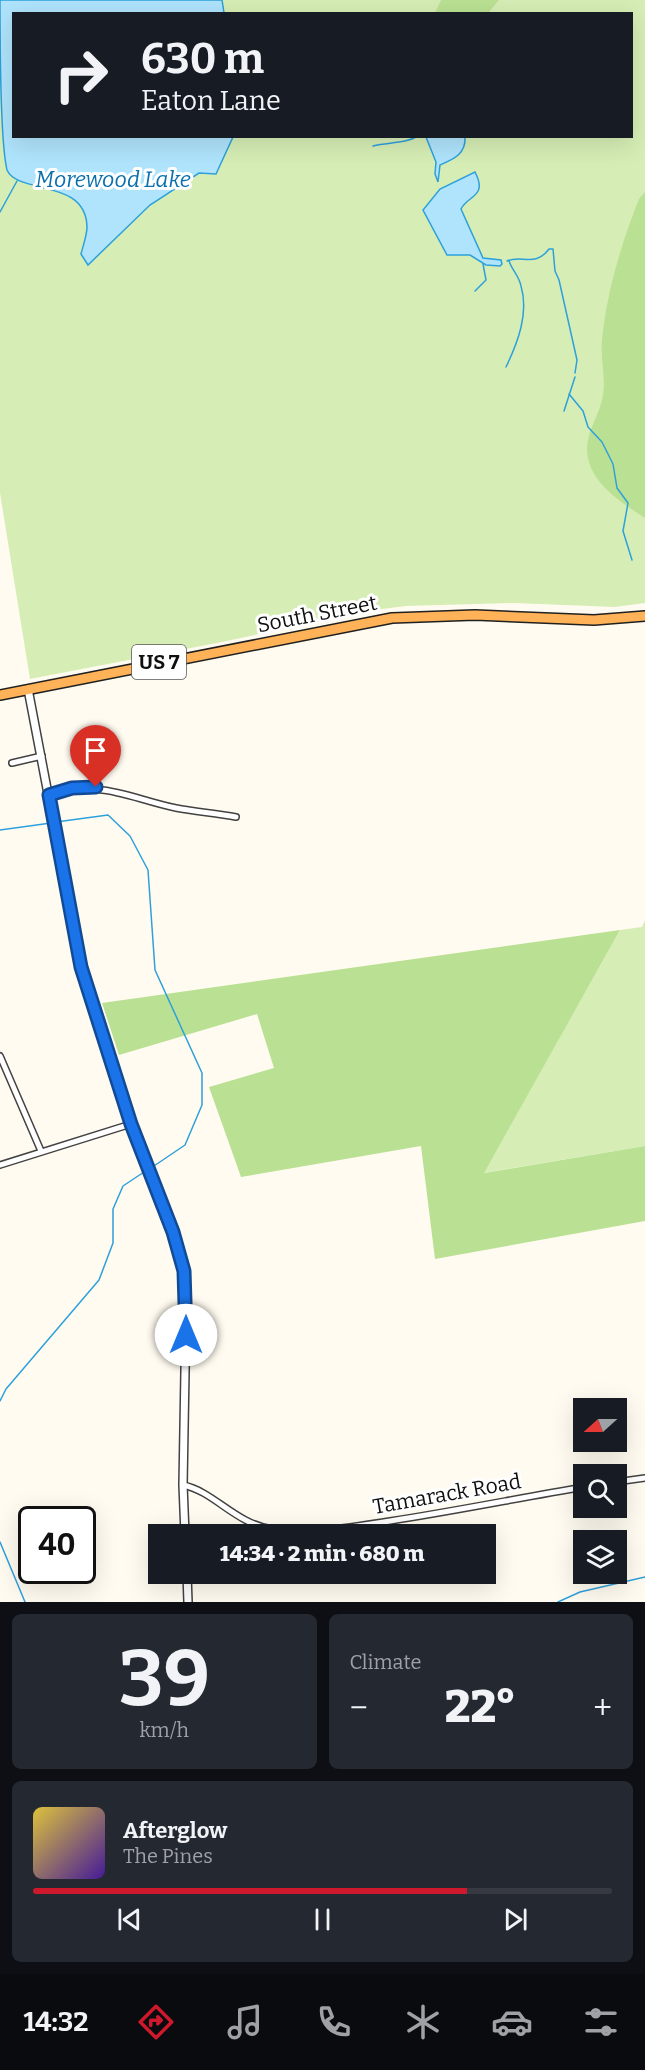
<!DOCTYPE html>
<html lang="en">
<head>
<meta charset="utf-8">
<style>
  body { margin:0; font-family:Bitter,serif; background:#242831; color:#f1f3f6; height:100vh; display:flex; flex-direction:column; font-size:22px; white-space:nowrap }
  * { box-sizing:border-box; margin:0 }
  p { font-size:20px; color:#9ea1a6 }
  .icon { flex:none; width:33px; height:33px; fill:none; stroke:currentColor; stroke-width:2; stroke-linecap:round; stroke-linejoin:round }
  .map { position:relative; height:1602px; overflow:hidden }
  .sheet { display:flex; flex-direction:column; gap:12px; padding:12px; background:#0d0f14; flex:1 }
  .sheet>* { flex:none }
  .guide { position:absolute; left:12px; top:12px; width:621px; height:126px; border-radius:0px; box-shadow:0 6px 24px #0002; background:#171b24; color:#f1f3f6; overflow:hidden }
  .needle { width:39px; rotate:249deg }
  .buttons { position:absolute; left:573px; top:1398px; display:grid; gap:12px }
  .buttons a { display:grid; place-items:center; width:54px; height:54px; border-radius:0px; background:#171b24; box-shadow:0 6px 24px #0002; font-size:30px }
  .speed { position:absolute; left:18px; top:1506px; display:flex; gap:12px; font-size:30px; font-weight:700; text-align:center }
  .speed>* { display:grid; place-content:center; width:78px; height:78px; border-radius:50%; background:#171b24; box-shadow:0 6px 24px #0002; line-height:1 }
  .speed .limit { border:3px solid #111; border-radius:9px; background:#fff; color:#111 }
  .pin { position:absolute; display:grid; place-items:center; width:51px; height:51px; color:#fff; margin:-62px -26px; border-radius:50% 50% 50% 0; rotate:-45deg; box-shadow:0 0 6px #0007 }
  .pin .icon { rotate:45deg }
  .me { position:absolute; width:66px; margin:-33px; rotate:0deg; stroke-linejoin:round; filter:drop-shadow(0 0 4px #0008) }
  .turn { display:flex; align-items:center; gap:21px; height:126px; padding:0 30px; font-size:27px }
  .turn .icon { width:78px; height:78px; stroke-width:2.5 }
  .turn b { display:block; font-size:42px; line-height:51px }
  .big { font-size:45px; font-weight:800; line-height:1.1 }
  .sheet .card { flex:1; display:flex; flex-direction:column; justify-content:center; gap:9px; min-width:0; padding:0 21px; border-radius:9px; background:#242831 }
  .sheet .dial { align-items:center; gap:0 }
  .dial b { font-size:78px; line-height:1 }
  .song { display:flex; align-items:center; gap:18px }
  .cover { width:72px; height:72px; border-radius:9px; background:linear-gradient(135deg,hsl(50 70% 55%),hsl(260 70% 35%)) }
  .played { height:6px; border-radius:3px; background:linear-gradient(90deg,#ce182b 75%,#363941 75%) }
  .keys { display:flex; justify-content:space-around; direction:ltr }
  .heat { display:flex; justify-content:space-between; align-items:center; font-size:33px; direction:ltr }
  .sheet .tiles { flex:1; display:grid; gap:12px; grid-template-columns:1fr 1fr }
  .card:last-child { grid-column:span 2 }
  .trip { position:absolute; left:148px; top:1524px; width:348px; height:60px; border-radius:0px; background:#171b24; box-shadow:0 6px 24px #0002; font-weight:800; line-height:60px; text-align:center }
  .tab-bar { display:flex; height:96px; justify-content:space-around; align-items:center; background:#090b0e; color:#9ea1a6 }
  .tab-bar .icon { width:42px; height:42px }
  .tab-bar .current { color:#ce182b }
  .tab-bar b { font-size:27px; color:#f1f3f6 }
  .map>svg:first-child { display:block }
</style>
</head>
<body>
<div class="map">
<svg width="645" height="1602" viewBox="0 0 645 1602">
  <rect width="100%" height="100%" fill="#fffbf0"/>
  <!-- green -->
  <g fill="#d6eeb5" fill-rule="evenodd">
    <path d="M0 0H645V603L615 607 514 603 406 606 366 611 222 642 30 679 0 493ZM14 14H632V136H14Z"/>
    <path d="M645 920V1146L483 1173 620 930 642 927Z"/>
  </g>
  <!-- forest -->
  <g fill="#bae193">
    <path d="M441 0H499L488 13H435Z"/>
    <path d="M645 192V518C625 505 598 488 590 465 580 438 599 420 603 395 606 377 600 358 602 340 607 291 621 244 639 199Z"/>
    <path d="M620 930 484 1173 645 1146V1221L435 1259 421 1146 241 1177 209 1087 274 1068 257 1014 119 1055 102 1003Z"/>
  </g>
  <!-- water -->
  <g fill="#afe4fc" stroke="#2ea0db" stroke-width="1.5">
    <path d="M0 0H222L224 13 14 14V136L233 137 216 174 199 173 150 205 88 265 81 254C83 246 87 235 87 227 86 178 18 195 7 170 0 141 0 37 0 0Z"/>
    <path d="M426 137H465C466 154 454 159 440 165L438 182 435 174 436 162Z"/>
    <path d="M475 172C488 197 468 195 461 209L483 258 501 260 502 264 500 266 486 265 470 255H447L423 210 440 189Z"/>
  </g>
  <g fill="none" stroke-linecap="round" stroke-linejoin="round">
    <!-- stream -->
    <g stroke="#2ea0db" stroke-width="1.5">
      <path d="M373 146C388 142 405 144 418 136"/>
      <path d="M0 212 17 181"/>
      <path d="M507 261C521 254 535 268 549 249H553L555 271 559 280 577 360 575 373"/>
      <path d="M475 291 486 280 483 264"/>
      <path d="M506 367C518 342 529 313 521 286 519 276 512 270 509 261"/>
      <path d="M569 394 583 411 588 427 602 442 613 464 617 488 628 503 623 531 632 560"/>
      <path d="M564 411 575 377"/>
      <path d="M56 822 108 815 130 836 148 870 155 970 202 1073V1105L185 1145 151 1168"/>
      <path d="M0 830 51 823"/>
      <path d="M0 1401 6 1389 99 1280 113 1243V1209L123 1186 147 1170"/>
      <path d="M0 1542 25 1602"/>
      <path d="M558 1602 580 1592 645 1577"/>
    </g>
    <!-- minor casing -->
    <g stroke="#424242" stroke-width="8">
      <g id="minor">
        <path d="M12 763 42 756"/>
        <path d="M49 796C102 779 125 797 176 808 196 812 217 813 236 817"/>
        <path d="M0 1056 41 1151"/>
        <path d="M0 1165 131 1124"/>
        <path d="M616 1482 645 1478"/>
        <path d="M183 1485C215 1492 234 1523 272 1529 311 1534 351 1527 390 1521 455 1511 519 1498 584 1487"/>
      </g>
    </g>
    <!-- tertiary casing -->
    <g stroke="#424242" stroke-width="10">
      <g id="tertiary">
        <path d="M28 689 81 967 131 1124 173 1232 184 1271 186 1314 183 1485 185 1534"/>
        <path d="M187 1574 188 1602"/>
      </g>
    </g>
    <!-- trunk casing -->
    <g stroke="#202020" stroke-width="12">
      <path id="trunk" d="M0 695 392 618 475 615 594 620 645 616"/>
    </g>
    <!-- minor -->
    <use href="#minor" stroke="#fff" stroke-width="5"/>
    <!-- tertiary -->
    <use href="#tertiary" stroke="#fff" stroke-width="7"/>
    <!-- trunk -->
    <use href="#trunk" stroke="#ffb257" stroke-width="9"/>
  </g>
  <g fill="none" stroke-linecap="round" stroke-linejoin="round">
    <!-- route casing -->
    <g stroke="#114b97" stroke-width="15">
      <path id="route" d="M96 787 72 788 49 795 81 967 131 1124 173 1232 184 1271 186 1335"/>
    </g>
    <!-- route -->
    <use href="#route" stroke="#1a73e8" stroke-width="10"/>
  </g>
  <g text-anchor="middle" stroke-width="6" stroke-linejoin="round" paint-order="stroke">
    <!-- shield labels -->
    <rect fill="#fff" stroke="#575757" stroke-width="1.5" x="132" y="645" width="54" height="34" rx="4.5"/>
    <g font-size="20" font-weight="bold" fill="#0f0f0f">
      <text x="159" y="669">US 7</text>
    </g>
    <!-- street labels -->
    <g font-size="21" fill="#0f0f0f" stroke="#fff">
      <text transform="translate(317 614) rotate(-11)" y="7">South Street</text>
      <text transform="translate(447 1494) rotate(-10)" y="7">Tamarack Road</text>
    </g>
    <!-- water labels -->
    <g font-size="22" font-style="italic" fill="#0a70ae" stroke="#fff">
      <text x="113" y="187">Morewood Lake</text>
    </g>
  </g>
</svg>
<div class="buttons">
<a><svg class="needle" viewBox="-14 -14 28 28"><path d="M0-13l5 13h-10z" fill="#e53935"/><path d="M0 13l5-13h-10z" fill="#9ea1a6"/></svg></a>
<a><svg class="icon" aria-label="search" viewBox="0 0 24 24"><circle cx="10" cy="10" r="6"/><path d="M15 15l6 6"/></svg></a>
<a><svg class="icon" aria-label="layers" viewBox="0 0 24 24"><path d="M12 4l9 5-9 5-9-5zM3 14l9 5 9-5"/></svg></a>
</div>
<div class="speed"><div class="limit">40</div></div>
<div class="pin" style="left:96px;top:787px;background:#d93025"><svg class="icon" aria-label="arrive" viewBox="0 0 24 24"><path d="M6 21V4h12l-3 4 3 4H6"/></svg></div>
<svg class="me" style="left:186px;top:1335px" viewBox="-20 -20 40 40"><circle r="19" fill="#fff"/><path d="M0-13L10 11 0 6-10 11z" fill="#1a73e8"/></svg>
<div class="trip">14:34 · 2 min · 680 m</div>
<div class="guide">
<div class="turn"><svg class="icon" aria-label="right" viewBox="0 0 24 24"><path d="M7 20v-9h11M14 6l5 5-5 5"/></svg><div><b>630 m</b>Eaton Lane</div></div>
</div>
</div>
<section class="sheet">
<div class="tiles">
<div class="card dial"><b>39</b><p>km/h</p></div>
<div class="card"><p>Climate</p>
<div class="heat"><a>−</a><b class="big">22°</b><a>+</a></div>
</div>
<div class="card">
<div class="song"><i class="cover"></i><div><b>Afterglow</b><p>The Pines</p></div></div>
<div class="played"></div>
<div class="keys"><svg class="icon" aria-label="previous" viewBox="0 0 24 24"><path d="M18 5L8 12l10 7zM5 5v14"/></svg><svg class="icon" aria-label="pause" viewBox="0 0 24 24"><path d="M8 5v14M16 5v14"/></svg><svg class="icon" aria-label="next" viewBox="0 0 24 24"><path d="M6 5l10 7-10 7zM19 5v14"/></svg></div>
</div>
</div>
</section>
<nav class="tab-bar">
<b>14:32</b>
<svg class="icon current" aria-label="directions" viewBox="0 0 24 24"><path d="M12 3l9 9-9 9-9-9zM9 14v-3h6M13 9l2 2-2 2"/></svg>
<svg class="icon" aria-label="music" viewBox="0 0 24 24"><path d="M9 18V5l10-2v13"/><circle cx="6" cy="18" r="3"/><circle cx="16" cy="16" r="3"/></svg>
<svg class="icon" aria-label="phone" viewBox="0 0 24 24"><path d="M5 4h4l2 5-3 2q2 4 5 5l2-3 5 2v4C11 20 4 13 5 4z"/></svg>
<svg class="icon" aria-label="climate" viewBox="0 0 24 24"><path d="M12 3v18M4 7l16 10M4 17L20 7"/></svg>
<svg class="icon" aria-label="car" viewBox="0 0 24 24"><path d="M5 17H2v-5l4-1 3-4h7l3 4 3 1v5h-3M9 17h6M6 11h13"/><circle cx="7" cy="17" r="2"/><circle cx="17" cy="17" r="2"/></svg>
<svg class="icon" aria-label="filters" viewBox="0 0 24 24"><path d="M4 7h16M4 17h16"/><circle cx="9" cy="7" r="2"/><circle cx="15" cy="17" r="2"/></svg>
</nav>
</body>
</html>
